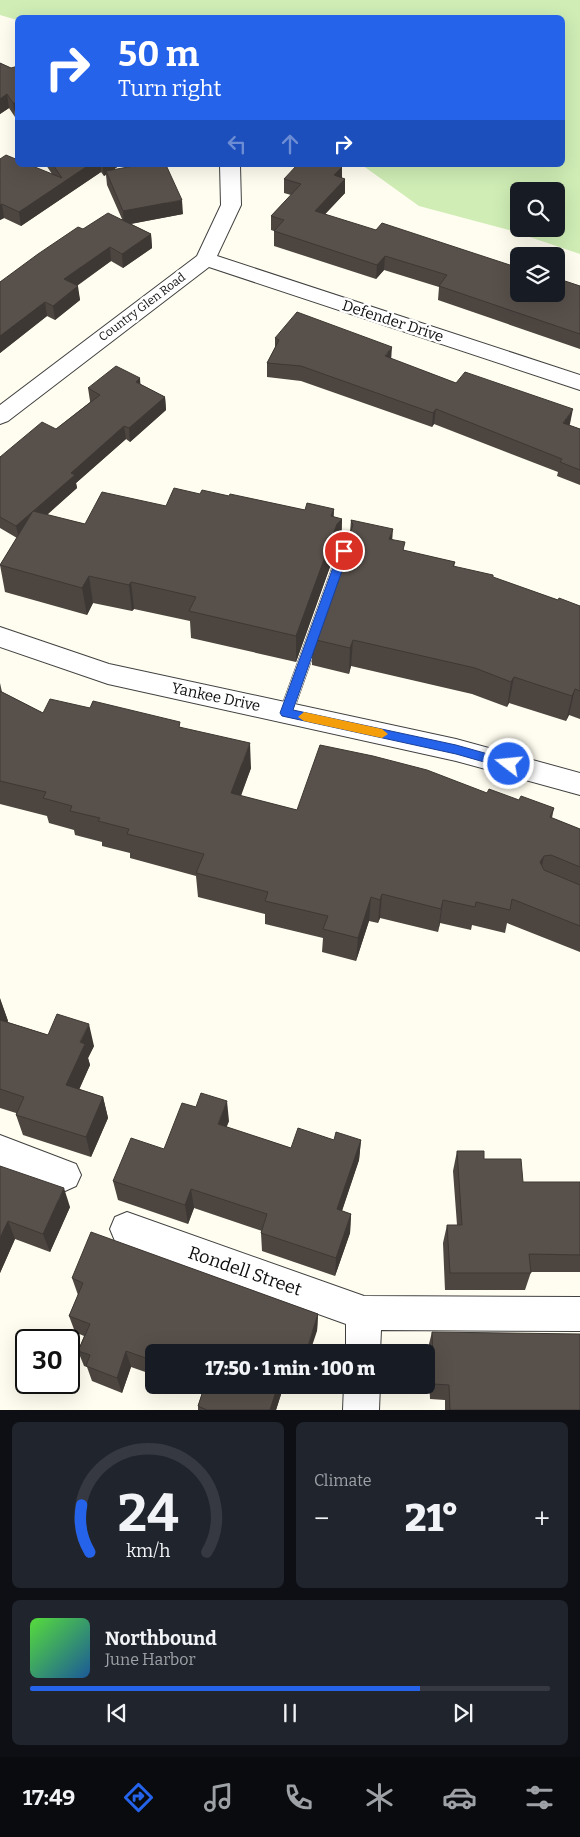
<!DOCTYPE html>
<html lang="en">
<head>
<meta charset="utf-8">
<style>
  body { margin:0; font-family:Bitter,serif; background:#20242c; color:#f1f3f6; height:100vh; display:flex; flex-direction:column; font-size:19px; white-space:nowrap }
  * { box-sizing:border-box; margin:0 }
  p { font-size:16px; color:#9ea1a6 }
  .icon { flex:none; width:28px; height:28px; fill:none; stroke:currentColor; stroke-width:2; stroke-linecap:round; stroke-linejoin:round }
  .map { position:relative; height:1410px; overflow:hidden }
  .sheet { display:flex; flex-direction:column; gap:12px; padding:12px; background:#0d0f14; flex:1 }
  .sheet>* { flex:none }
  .guide { position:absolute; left:15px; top:15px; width:550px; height:152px; border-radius:8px; box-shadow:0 5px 20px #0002; background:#2563eb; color:#fff; overflow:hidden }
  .buttons { position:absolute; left:510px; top:182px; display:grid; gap:10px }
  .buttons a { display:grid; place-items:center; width:55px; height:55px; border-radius:8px; background:#171b24; box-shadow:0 5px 20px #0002; font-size:25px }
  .speed { position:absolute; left:15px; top:1329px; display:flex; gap:10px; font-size:25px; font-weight:700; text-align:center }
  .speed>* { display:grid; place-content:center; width:65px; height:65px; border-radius:50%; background:#171b24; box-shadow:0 5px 20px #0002; line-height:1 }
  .speed .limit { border:2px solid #111; border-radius:8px; background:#fff; color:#111 }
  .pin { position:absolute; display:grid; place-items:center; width:42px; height:42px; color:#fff; margin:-21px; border:2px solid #fff; border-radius:50%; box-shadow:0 1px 5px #0007 }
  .me { position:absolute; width:55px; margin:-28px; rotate:286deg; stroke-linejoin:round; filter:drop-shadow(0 0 4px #0008) }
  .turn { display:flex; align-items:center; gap:18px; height:105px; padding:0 20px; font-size:22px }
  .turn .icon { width:65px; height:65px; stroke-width:2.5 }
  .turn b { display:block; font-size:35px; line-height:42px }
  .lanes { display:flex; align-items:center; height:48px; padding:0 20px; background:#0003; justify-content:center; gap:25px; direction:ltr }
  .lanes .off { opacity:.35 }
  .big { font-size:38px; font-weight:800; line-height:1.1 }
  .sheet .card { flex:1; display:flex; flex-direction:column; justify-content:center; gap:8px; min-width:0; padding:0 18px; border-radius:8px; background:#20242c }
  .sheet .dial { align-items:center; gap:0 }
  .dial svg { height:130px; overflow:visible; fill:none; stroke:#363941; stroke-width:7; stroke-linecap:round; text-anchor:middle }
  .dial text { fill:#f1f3f6; stroke:none }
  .song { display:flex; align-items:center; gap:15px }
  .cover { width:60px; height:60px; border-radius:8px; background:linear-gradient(135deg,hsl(110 70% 55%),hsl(210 70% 35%)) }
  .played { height:5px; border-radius:2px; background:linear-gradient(90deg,#2563eb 75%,#363941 75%) }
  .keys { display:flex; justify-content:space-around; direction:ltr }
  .heat { display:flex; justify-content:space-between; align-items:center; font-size:28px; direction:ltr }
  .sheet .tiles { flex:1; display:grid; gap:12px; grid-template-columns:1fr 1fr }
  .card:last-child { grid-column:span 2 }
  .trip { position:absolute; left:145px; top:1344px; width:290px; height:50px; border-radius:8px; background:#171b24; box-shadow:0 5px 20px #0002; font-weight:800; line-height:50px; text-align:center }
  .dock { display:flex; height:80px; justify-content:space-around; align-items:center; background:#090b0e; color:#9ea1a6 }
  .dock .icon { width:35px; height:35px }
  .dock .active { color:#2563eb }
  .dock b { font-size:22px; color:#f1f3f6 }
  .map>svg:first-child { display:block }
</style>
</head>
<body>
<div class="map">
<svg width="580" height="1410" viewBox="0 0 580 1410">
  <rect width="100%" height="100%" fill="#fffdef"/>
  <!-- green -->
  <path fill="#cfedb5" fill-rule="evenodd" d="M0 0H580V254L509 230 419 206 362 165H562V18H18L17 20 0 15ZM519 191H556V229H519Z"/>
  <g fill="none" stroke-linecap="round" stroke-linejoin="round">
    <!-- lane casing -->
    <g stroke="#414141" stroke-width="1">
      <path id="lane" d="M344 546 348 548 350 551 293 713 291 717 286 718 281 717 279 713 338 551 340 548Z"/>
    </g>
    <!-- street casing -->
    <g stroke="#414141" stroke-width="2">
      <g id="street">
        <path d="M220 165H240L241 205 217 256 580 375V390L209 267 8 421 0 424V405L197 256 221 205Z"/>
        <path d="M0 627 109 664 456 739 580 773V795L456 761 108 684 0 647Z"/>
        <path d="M0 1135 76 1164 81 1175 76 1186 65 1191 0 1167Z"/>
        <path d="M127 1212 364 1296 580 1297V1331L381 1330 380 1352H346V1324L115 1241 110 1229 115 1217Z"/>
        <path d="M344 1385H380L379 1410H343Z"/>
      </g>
    </g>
    <!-- lane -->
    <use href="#lane" fill="#fff" fill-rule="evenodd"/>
    <!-- street -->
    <use href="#street" fill="#fff" fill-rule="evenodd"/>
  </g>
  <!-- wall -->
  <g fill="#4c4540">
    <path d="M0 63 11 68 15 117 9 108 0 114Z"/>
    <path d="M0 159 52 174 46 165H120L113 170 183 214 131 224 151 234 152 248 123 268 111 261 77 286 80 300 55 320 47 316 0 353V282L83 229 122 219 107 185 106 175 104 176 101 172 21 226 4 218 0 220Z"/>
    <path d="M342 167V178L345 179V193L325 214 519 294 580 286V349L438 300 439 287 384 270 376 279 274 246V231L271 230V216L291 195 284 193V179Z"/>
    <path d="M275 338 391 359 456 383 570 424 569 425 580 429V485L557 476 558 472 434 424 432 427 301 381 267 377V363L275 348Z"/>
    <path d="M140 378V384L165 397 166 410 130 442 126 439 76 483 77 488 47 515 85 524 166 506 200 494 229 496 305 510 334 509 333 517 342 519 341 545 336 550 296 662 191 638 190 621 134 609 132 611 93 603 87 615 5 592 0 565 17 538 0 528V457L56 429 90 402V401L88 388Z"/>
    <path d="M351 520 392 539 405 551 455 562 454 567 493 578 558 600 580 606V719L569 715 566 721 509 703 507 707 472 694 351 666 349 674 312 665V639L350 532Z"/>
    <path d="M0 683 2 692 43 713 181 727 251 768 241 796 297 810 487 793 554 808 552 818 580 829V952L507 923 505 933 472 925 471 930 440 923 438 932 380 918 378 923 369 921 356 961 322 952 323 938 265 924V914L198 897 196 876 130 858V853L102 846V842L75 835 74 830 49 823 47 816 0 804Z"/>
    <path d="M0 998 8 1021 7 1022 48 1035 94 1046 88 1058 90 1065 79 1089 103 1097 108 1118 91 1157 23 1135 16 1115V1113L0 1108Z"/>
    <path d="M229 1121 226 1127 291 1148 334 1140H361L359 1160 342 1211 351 1214 350 1233 335 1276 262 1251 261 1233 262 1231 194 1208 188 1224 118 1200 113 1181 164 1149Z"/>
    <path d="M457 1151 484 1159 523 1182H580V1272H531L525 1290H445L443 1243 447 1225H457L453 1171Z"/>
    <path d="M0 1166 70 1207 50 1252 15 1239 0 1273Z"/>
    <path d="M72 1278 318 1314 317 1331 154 1352V1375L131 1367 122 1393 92 1381 87 1367 84 1366 78 1351 84 1336 75 1332 69 1316 78 1295Z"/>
    <path d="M432 1332 580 1410H445V1400L430 1399 428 1348Z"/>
    <path d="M180 1385H284L276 1410H198V1406L202 1393Z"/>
  </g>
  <!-- shaded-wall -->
  <g fill="#3e3834">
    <path d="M7 94 9 108 0 114V99Z"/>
    <path d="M18 102V116L15 117 13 103Z"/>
    <path d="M89 165H101V172L21 226 19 212Z"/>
    <path d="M102 165H120L107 174 106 171V174L104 176Z"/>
    <path d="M342 167V181L334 175Z"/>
    <path d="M345 179V193L315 225V211Z"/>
    <path d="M182 200 183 214 124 225 123 211Z"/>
    <path d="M2 204 4 218 0 220V205Z"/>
    <path d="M151 234 152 248 123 268 122 254Z"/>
    <path d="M110 247 111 261 66 293 64 279Z"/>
    <path d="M385 256 384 270 376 279 377 265Z"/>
    <path d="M78 286 80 300 55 320 53 306Z"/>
    <path d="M45 302 47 316 0 353V336Z"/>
    <path d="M392 347 391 361 385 356Z"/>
    <path d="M140 378 141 392 136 382Z"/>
    <path d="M165 397 166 410 130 442 129 428Z"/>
    <path d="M436 409 434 424 432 427 433 413Z"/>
    <path d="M573 409 570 424 561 437 563 423Z"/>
    <path d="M124 426 126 439 76 483 77 488 19 539 16 526 71 473Z"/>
    <path d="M334 509 333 535 337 524 342 519 341 545 336 550 296 662V636Z"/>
    <path d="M393 529 391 556 389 539Z"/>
    <path d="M89 576 93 603 87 615 82 588Z"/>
    <path d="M131 582 134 609 132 611 129 585Z"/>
    <path d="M353 640 351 666 349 674 350 648Z"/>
    <path d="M514 677 509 703 507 707 511 682Z"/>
    <path d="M575 689 569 715 566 721 572 696Z"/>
    <path d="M250 743 251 768 232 818 231 793Z"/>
    <path d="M544 856 539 880 540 862Z"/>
    <path d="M382 894 380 918 378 923 380 900Z"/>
    <path d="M371 897 369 921 356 961 358 938Z"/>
    <path d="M443 900 440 923 438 932 441 909Z"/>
    <path d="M0 1000V999L8 1021 0 1037Z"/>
    <path d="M89 1024 94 1046 88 1058 90 1065 72 1106 66 1085 80 1042Z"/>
    <path d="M103 1097 108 1118 91 1157 86 1137Z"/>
    <path d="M227 1101 229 1121 220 1144 218 1124Z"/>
    <path d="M361 1140 359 1160 336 1228 337 1209Z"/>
    <path d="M64 1188 70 1207 50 1252 43 1234Z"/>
    <path d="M191 1189 194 1208 188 1224 185 1205Z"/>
    <path d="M351 1214 350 1233 335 1276 336 1258Z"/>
    <path d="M8 1221 15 1239 0 1273V1238Z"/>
    <path d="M318 1314 317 1331 310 1352H306Z"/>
    <path d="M126 1351 131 1367 122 1393 117 1378Z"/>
    <path d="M278 1385H284L276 1410H270Z"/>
  </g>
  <!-- building -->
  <g fill="#58504a" stroke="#3e3834">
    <path d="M0 63 11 68 18 66V102L13 103 7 94 0 99Z"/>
    <path d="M6 155 18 160V165H30L62 178 53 165H89L19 212 2 204 0 205V159Z"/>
    <path d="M139 165H166L182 200 123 211 106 171Z"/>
    <path d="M297 165H337L342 167 334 175 345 179 315 211 376 230 382 223 519 268V294H556V278L580 286V334L439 286 447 275 385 256 377 265 274 231 284 220 271 216 301 184 284 179Z"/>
    <path d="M108 213 151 234 122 254 110 247 64 279 78 286 53 306 45 302 0 336V282L38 254 78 227 83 229Z"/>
    <path d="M297 312 392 347 385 356 456 383 465 372 573 409 563 423 580 429V470L560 462 562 459 436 409 433 413 301 366 267 363 279 340 275 338Z"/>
    <path d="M116 366 140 378 136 382 165 397 129 428 124 426 71 473 75 475 16 526 0 517V457L42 422 56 429 100 395 88 388Z"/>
    <path d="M174 488 200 494 202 490 229 496 230 494 305 510 307 503 334 509 331 516 342 519 337 524 296 636 189 611 196 597 131 582 129 585 89 576 82 588 0 565 33 511 85 524 102 492 166 506Z"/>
    <path d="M351 520 393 529 389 539 405 542 403 550 455 562 453 566 493 575V577L558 600 559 598 580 606V691L575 689 572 696 514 677 511 682 475 668 353 640 350 648 312 639 353 525Z"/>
    <path d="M0 691 43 713 50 699 90 708 93 701 180 722 179 727 250 743 231 793 297 810 320 745 373 756 427 770 487 793 489 789 519 800 521 796 554 808 550 817 580 829V867L551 855 544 856 540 862 544 870 580 885V926L512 899 510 910 476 902 475 907 443 900 441 909 382 894 380 900 371 897 358 938 323 929 328 916 265 901 268 892 196 873 204 854 127 834 129 829 98 821 100 818 70 811 72 806 43 798 46 792 0 781Z"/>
    <path d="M57 1014 89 1024 80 1042 85 1044 66 1085 103 1097 86 1137 16 1115 24 1097 0 1089V1020L48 1035Z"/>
    <path d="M201 1093 227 1101 218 1124 291 1148 298 1128 334 1140 336 1132 361 1140 337 1209 351 1214 336 1258 261 1233 267 1214 191 1189 185 1205 113 1181 131 1138 164 1149 182 1103 196 1107Z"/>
    <path d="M457 1151H484V1159H521L523 1182H580V1255L529 1254 531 1273H450L447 1225H462Z"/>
    <path d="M0 1166 64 1188 43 1234 8 1221 0 1238Z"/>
    <path d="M91 1232 318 1314 306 1352H154V1361L126 1351 117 1378 86 1366 90 1355 78 1351 90 1324 69 1316 83 1283 72 1278Z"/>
    <path d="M432 1332 580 1334V1410H450L449 1385 434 1384Z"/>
    <path d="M205 1385H278L270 1410H207L198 1406Z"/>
  </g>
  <!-- route -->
  <path fill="#2563eb" stroke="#184099" d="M344 547 349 551 293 710 456 745 513 761 515 764 513 768 509 769 456 754 282 716 280 713 339 551Z"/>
  <!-- slow -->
  <path fill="#f59e0b" d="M304 712 382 729 388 734 382 738 304 721 298 717Z"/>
  <g text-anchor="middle" stroke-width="5" stroke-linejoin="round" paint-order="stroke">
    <!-- far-street labels -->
    <g font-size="12" fill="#0e0e0e" stroke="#fff">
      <text transform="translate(142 307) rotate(-37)" y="4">Country Glen Road</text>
    </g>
    <!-- street labels -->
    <g font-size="15" fill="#0e0e0e" stroke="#fff">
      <text transform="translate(393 321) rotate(18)" y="5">Defender Drive</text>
      <text transform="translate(216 697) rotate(12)" y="5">Yankee Drive</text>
    </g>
    <!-- near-street labels -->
    <g font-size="18" fill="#0e0e0e" stroke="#fff">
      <text transform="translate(245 1271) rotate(19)" y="6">Rondell Street</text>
    </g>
  </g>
</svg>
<div class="buttons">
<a><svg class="icon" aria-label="search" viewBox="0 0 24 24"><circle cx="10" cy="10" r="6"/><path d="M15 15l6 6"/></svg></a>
<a><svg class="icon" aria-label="layers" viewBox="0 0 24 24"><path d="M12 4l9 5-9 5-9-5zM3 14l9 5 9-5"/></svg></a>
</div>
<div class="speed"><div class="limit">30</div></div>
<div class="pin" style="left:344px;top:551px;background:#d93025"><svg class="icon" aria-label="arrive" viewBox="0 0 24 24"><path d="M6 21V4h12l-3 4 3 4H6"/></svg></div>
<svg class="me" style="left:509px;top:764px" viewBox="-20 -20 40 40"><circle r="17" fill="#2563eb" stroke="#fff" stroke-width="3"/><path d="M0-11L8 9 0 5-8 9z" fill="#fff"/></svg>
<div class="trip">17:50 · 1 min · 100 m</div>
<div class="guide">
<div class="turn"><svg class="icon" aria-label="right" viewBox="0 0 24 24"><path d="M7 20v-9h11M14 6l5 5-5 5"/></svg><div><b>50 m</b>Turn right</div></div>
<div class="lanes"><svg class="icon off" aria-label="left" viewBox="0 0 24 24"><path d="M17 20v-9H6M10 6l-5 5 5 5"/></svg><svg class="icon off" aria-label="ahead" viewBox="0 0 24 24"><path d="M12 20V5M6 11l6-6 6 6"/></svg><svg class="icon" aria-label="right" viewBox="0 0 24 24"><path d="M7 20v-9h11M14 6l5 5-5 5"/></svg></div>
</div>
</div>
<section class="sheet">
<div class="tiles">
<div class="card dial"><svg viewBox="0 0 100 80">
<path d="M14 69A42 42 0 1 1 86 69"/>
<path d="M14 69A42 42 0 0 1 9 40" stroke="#2563eb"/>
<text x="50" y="56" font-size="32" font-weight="700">24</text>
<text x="50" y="72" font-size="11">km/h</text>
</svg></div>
<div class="card"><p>Climate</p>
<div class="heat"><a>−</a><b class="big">21°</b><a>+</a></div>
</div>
<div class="card">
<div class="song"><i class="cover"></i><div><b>Northbound</b><p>June Harbor</p></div></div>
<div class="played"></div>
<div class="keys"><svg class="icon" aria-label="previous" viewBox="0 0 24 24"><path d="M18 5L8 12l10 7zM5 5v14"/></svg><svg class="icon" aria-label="pause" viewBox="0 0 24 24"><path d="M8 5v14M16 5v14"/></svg><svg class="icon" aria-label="next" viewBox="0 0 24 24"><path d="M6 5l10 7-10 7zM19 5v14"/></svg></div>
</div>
</div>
</section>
<nav class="dock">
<b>17:49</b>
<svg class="icon active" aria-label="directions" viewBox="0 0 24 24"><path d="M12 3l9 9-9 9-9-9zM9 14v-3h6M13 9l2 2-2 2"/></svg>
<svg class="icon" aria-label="music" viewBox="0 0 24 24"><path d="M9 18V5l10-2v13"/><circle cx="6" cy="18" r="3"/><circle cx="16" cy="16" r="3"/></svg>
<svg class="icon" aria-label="phone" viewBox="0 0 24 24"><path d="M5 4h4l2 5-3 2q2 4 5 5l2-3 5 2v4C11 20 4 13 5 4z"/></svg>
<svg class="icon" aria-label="climate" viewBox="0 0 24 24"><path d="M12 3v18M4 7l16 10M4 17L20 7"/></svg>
<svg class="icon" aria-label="car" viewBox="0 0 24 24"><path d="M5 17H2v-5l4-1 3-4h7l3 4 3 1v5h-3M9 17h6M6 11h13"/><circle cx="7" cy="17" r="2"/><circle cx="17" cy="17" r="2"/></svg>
<svg class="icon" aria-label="filters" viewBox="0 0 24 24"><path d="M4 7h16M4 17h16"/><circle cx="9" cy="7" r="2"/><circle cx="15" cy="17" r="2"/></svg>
</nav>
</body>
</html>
